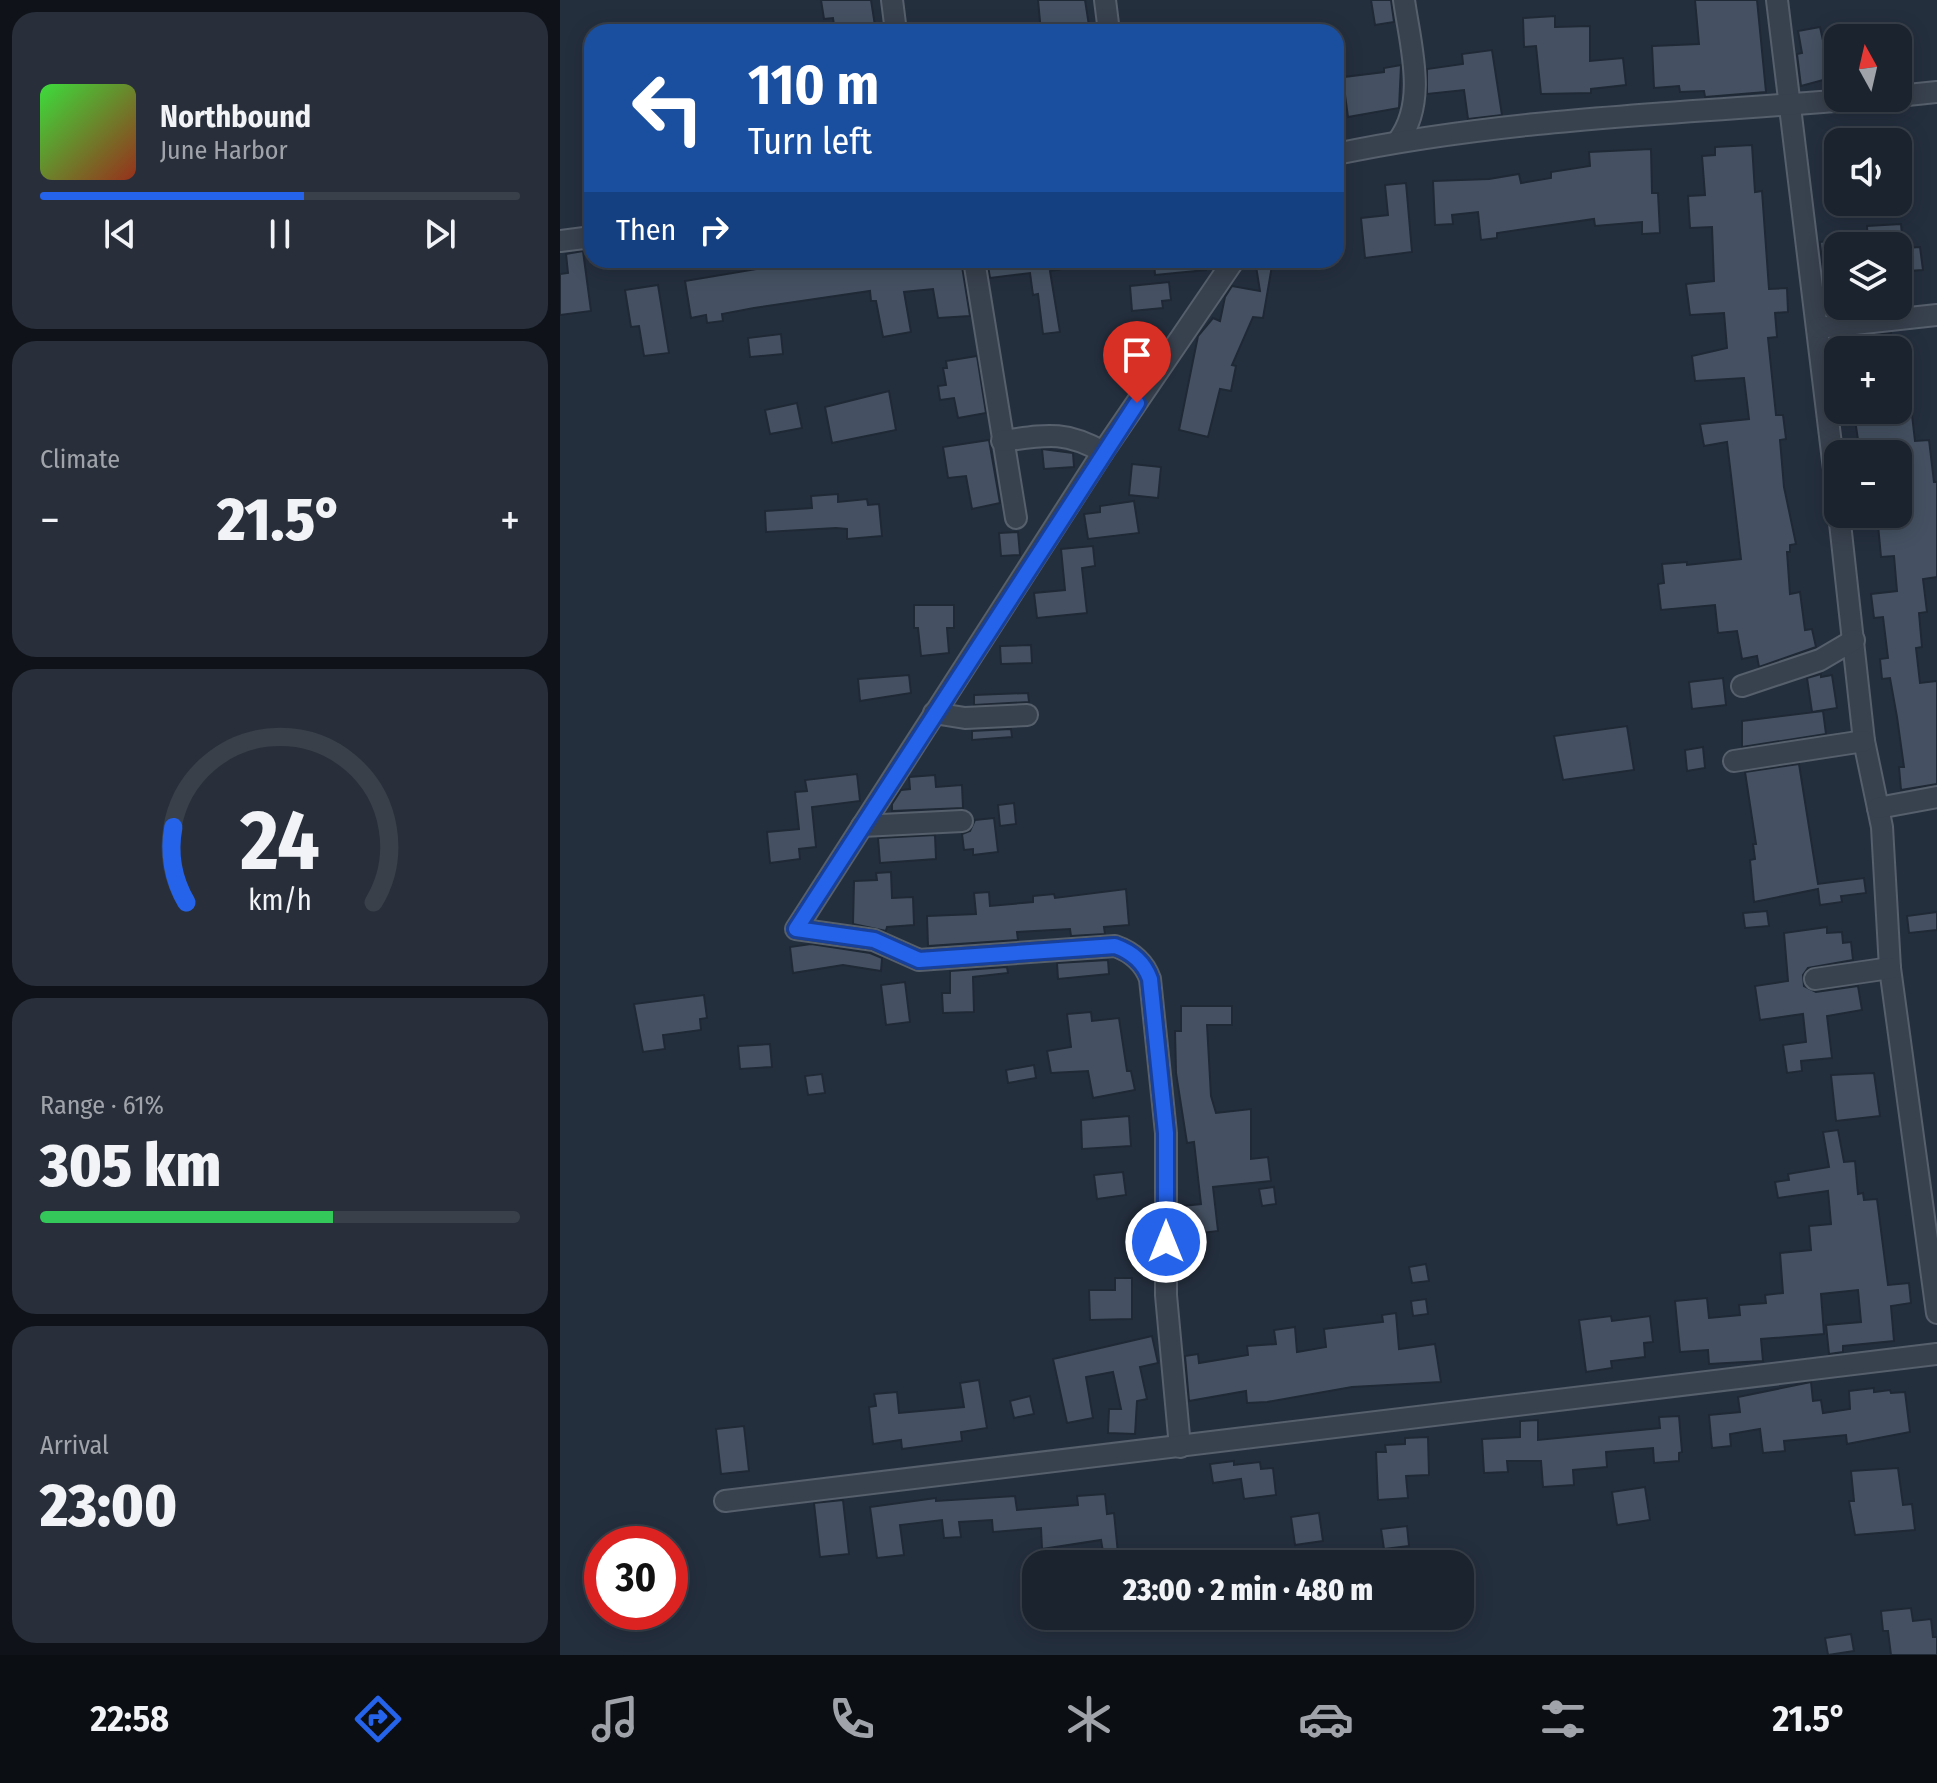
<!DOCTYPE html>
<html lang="en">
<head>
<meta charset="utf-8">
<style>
  body { margin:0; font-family:"Fira Sans Condensed",sans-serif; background:#282f3a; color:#f1f3f6; height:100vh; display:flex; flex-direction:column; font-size:30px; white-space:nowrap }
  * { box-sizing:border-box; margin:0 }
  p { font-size:26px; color:#a0a4aa }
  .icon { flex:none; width:44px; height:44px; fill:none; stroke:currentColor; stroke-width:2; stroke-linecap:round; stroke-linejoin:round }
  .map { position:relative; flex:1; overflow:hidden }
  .panel { display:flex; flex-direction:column; gap:12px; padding:12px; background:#0f1319; width:560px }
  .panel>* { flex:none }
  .guide { position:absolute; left:24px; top:24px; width:760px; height:244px; border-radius:24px; box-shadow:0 4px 20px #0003,0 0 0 2px #39404a; background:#1a4fa0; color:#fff; overflow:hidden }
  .needle { width:52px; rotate:352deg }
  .tools { position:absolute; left:1264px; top:24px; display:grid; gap:16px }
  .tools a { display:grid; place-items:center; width:88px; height:88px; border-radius:16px; background:#1b232e; box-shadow:0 4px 20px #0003,0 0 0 2px #39404a; font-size:40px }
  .speed { position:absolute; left:24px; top:1526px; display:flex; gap:16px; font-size:40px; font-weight:700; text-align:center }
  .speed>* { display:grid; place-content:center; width:104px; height:104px; border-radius:50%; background:#1b232e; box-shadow:0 4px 20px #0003,0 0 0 2px #39404a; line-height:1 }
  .speed .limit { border:12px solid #d22; background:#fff; color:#111 }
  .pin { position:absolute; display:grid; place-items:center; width:68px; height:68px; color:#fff; margin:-82px -34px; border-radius:50% 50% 50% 0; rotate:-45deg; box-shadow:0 0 8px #0007 }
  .pin .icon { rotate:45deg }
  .me { position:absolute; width:88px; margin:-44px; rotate:0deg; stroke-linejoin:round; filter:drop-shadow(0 0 6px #0008) }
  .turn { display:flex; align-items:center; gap:28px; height:168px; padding:0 32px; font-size:36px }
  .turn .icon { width:104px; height:104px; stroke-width:2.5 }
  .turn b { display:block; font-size:56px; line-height:68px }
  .then { display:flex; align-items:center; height:76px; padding:0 32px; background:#0003; gap:16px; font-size:30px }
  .big { font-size:60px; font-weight:800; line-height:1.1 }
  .panel .tile { flex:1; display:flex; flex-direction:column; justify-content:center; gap:12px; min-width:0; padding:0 28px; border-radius:24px; background:#282f3a }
  .panel .dial { align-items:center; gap:0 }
  .dial svg { height:208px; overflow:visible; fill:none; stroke:#39404a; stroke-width:7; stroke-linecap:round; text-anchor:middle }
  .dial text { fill:#f1f3f6; stroke:none }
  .song { display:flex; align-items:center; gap:24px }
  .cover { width:96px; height:96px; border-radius:12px; background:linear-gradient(135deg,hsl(120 70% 55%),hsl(10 70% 35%)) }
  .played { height:8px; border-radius:4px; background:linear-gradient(90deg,#2563eb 55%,#39404a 55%) }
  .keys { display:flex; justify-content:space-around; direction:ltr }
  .heat { display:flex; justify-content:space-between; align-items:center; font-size:44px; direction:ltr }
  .charge { height:12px; border-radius:6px; background:linear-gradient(90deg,#34c759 61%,#39404a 0) }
  .trip { position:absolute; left:462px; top:1550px; width:452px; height:80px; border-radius:24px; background:#1b232e; box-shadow:0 4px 20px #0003,0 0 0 2px #39404a; font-weight:800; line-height:80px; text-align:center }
  .menu { display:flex; height:128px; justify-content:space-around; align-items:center; background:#0b0e12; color:#a0a4aa }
  .menu .icon { width:56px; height:56px }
  .menu .current { color:#2563eb }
  .menu b { font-size:36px; color:#f1f3f6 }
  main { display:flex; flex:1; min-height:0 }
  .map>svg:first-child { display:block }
</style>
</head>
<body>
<main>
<section class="panel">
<div class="tile">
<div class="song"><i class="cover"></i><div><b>Northbound</b><p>June Harbor</p></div></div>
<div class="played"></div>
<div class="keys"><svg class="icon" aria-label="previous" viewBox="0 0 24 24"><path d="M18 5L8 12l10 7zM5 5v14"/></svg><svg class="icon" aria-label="pause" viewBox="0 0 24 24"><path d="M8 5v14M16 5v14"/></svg><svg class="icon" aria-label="next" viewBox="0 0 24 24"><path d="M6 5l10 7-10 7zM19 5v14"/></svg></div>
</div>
<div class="tile"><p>Climate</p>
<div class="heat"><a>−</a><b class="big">21.5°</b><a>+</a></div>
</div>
<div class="tile dial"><svg viewBox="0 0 100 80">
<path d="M14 69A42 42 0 1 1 86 69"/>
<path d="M14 69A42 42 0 0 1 9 40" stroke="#2563eb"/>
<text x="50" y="56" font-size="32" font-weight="700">24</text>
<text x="50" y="72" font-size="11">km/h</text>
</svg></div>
<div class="tile"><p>Range · 61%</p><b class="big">305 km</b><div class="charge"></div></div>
<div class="tile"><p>Arrival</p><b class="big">23:00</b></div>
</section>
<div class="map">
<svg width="1377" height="1655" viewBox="0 0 1377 1655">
  <rect width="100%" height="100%" fill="#242f3e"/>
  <!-- building -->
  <g fill="#455162" stroke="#1f2835" stroke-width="2">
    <path d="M261 0H311L316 32H275L273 18 264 19Z"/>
    <path d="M478 0H525L530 32H481Z"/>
    <path d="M811 0H831L834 22 815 25Z"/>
    <path d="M1135 0H1197L1206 92 1145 97 1144 91 1120 92 1119 86 1094 88 1092 46 1139 44Z"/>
    <path d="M995 16V27L1030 26V61L1063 58 1066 85 1031 89V93L981 94 976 46 964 47 963 18Z"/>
    <path d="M1260 27 1264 45 1273 44 1278 76 1241 86 1237 54 1242 53 1238 31Z"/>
    <path d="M932 50 942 115 908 119 904 90 867 94V69L903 64 902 54Z"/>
    <path d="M841 65 839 108 788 117 785 95 776 97V78L824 72V68Z"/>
    <path d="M1192 145 1195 192 1202 191 1209 289 1227 288 1228 312 1215 313 1217 337 1208 338 1216 415H1223L1226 439 1220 440 1224 487 1236 544 1230 545V552H1227L1230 594 1240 592 1245 630 1252 629 1256 647 1199 667 1197 656 1182 659 1177 631 1158 633 1155 605 1101 610 1098 584 1104 583 1102 564 1127 562V565L1181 559 1167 442 1144 446 1140 424 1189 419 1184 378 1135 381 1132 356 1167 348 1164 313 1130 315 1126 284 1154 281 1152 227 1130 228 1128 196 1145 195 1142 156 1155 155V147Z"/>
    <path d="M1091 149 1092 193H1098L1100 233 1082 234V222L1035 226 1034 219 937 233V238L921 240 918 212 892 215 893 224 875 225 873 181 929 179 959 174 961 183 991 178V172L1030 166 1029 152Z"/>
    <path d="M846 183 852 252 805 258 801 218 828 215 825 185Z"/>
    <path d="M1341 224 1343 246H1308L1307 226Z"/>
    <path d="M1278 240V258H1275L1278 289 1265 290 1260 242Z"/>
    <path d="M1360 247 1363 270 1348 271 1346 248Z"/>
    <path d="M23 251 31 311 0 315V274L8 273 6 254Z"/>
    <path d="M203 260H401L410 316 378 318 373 289 344 292 351 332 323 337 316 301H311L310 291 194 308 162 314 163 321 147 323 146 315 131 318 125 281 197 269 196 261Z"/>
    <path d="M427 260H502L503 269 490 271 500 332 483 334 478 294 473 295 470 273 430 278Z"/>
    <path d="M594 260H646V270L595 275Z"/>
    <path d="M695 260H713L703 318 693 317 672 365 676 366 671 391 660 389 648 437 619 430 638 336 653 318 660 321 665 297 672 286 700 291Z"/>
    <path d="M609 282 611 300 602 301 603 308 572 311 570 286Z"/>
    <path d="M98 285 109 353 84 356 79 326 71 327 65 290Z"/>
    <path d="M1331 333V350H1291L1290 338Z"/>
    <path d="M221 334 223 354 190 357 188 338Z"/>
    <path d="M417 356 426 413 398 418 394 398 380 400 378 386 386 385 383 368H387L386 361Z"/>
    <path d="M329 391 336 430 272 443 265 407Z"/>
    <path d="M237 403 242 428 210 434 205 410Z"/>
    <path d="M1351 406 1355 441 1369 440 1374 482H1377V577L1363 579 1367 612 1359 613 1362 647 1356 648 1360 683 1377 681V784L1341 790 1339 767H1344L1337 717 1330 678 1322 679 1320 659 1328 658 1323 617 1314 618 1311 594 1337 591 1334 556 1321 557 1317 514H1338V454H1310L1308 439 1298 440 1294 413Z"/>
    <path d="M429 440 440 503 412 509 406 476 388 478 383 447Z"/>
    <path d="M482 449 513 453 514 467 484 469Z"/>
    <path d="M572 464 601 467 598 498 569 495Z"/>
    <path d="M278 494V502L307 499 308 505 319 504 322 536 287 539V529L276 528 206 532 205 511 252 508 251 496Z"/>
    <path d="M574 501 579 533 528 539 524 514 540 512V506Z"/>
    <path d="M458 532 460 555 441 556 439 533Z"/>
    <path d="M533 546 535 566 522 568 527 613 477 618 474 593 505 590 501 549Z"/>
    <path d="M354 605H394V628H387L389 653 361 656 358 628H354Z"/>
    <path d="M471 645 472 663 441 664 440 646Z"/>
    <path d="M1261 674V677L1272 675 1277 708 1252 712 1247 678Z"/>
    <path d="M349 675 351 693 300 701 298 679Z"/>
    <path d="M1163 678 1166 705 1132 709 1129 682Z"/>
    <path d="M468 693 469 702 414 705V695Z"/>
    <path d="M1263 711 1266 734 1182 747V721Z"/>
    <path d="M1067 726 1074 770 1003 780 994 736Z"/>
    <path d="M451 729 452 737 412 740V731Z"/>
    <path d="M1143 747 1145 768 1127 771 1125 750Z"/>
    <path d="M1239 764 1258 884 1304 878 1306 893 1281 896 1282 902 1260 905 1258 889 1194 902 1190 860 1195 859 1193 844H1196L1185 772Z"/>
    <path d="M297 774 300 801 252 807 256 847 239 849 240 859 210 863 207 832 239 829 235 792 247 791 245 780Z"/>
    <path d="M375 775 376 787 402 785 403 808 332 811V804L341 790 350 789 349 777Z"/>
    <path d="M454 803 456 824 440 826 438 805Z"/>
    <path d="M434 818 438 852 413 855V849L404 850 402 834 410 831 415 820Z"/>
    <path d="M375 835 376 859 320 863 318 838Z"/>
    <path d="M331 872 332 898 353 897 354 925 327 927 326 931 293 924 294 881 317 880 316 873Z"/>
    <path d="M566 889 569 925 544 927 545 934 511 936 510 929 457 932 458 940 368 946 367 916 416 914 414 893 429 892 430 906 473 902V896L494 894 495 898Z"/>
    <path d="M1207 911 1209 926 1185 928 1183 913Z"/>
    <path d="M1377 912V930L1349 933 1347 916Z"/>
    <path d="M1267 927V933L1282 932 1283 943 1291 942 1293 960 1248 968 1243 975 1244 986 1256 992 1298 986 1302 1010 1267 1016 1272 1058 1241 1061 1242 1071 1227 1073 1223 1045 1246 1042 1243 1014 1200 1020 1195 986 1228 981 1224 933Z"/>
    <path d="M251 944 310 953 322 958 321 971 283 965 233 973 230 947Z"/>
    <path d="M548 960 549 974 498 979 497 963Z"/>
    <path d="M447 967 448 973 413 977 414 1012 383 1013 382 993H390V971Z"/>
    <path d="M345 982 350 1022 326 1025 321 985Z"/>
    <path d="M144 995 147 1018 140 1019 141 1030 103 1035 105 1049 83 1052 74 1004Z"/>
    <path d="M621 1006H672V1025H647L651 1096 656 1113 691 1109V1159L708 1157 711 1181 653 1187 658 1231 626 1235 622 1206 641 1204 634 1142 627 1143 616 1073 615 1031H621Z"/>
    <path d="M531 1012 532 1021 559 1018 567 1071H571L575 1090 533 1098 528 1071 491 1073 487 1051 511 1047 507 1014Z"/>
    <path d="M210 1044 212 1067 180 1069 178 1046Z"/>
    <path d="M474 1065 476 1078 448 1083 446 1070Z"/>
    <path d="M1314 1073 1320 1116 1276 1121 1271 1075Z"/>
    <path d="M262 1074 265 1093 248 1095 245 1076Z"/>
    <path d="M569 1116 571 1146 522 1149 521 1120Z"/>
    <path d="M1278 1130 1284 1162 1295 1161 1298 1194 1303 1193 1304 1200 1317 1199 1328 1285 1349 1283 1351 1303 1331 1306 1334 1341 1283 1346V1352L1269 1354 1266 1325 1301 1322 1298 1290 1261 1294 1264 1334 1201 1339 1203 1361 1149 1364 1148 1350 1120 1352 1115 1301 1147 1298 1149 1318 1180 1315 1179 1305 1206 1303 1205 1295 1223 1293 1220 1253 1251 1250 1249 1226 1271 1224 1268 1191 1218 1198 1215 1182 1229 1180 1228 1174 1269 1167 1263 1132Z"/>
    <path d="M563 1172 566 1195 537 1199 534 1175Z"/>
    <path d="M714 1187 716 1204 702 1206 699 1189Z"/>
    <path d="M866 1264 869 1281 852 1283 849 1267Z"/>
    <path d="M555 1278H572V1319L530 1320 529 1290H555Z"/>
    <path d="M866 1299 868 1314 853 1316 851 1301Z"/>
    <path d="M836 1313 839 1349 875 1344 881 1382 792 1387 707 1402 687 1403 686 1391 629 1401 625 1356 638 1354 639 1363 688 1355 687 1346 716 1344 714 1330 735 1327 737 1352 766 1347 764 1329 823 1322 822 1315Z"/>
    <path d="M1051 1316 1052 1321 1090 1316 1093 1342 1084 1343 1085 1357 1051 1361 1052 1368 1026 1372 1019 1320Z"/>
    <path d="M592 1336 598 1363 580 1367 587 1399 577 1401 575 1434 548 1433 549 1409H561L553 1372 526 1377 533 1418 507 1423 493 1359Z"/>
    <path d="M419 1380 427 1428 401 1432 402 1441 342 1449 341 1440 313 1444 309 1407 316 1406 314 1394 337 1392 339 1413 404 1407 400 1383Z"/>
    <path d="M1251 1382 1253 1401 1261 1400 1263 1413 1290 1409 1289 1391 1314 1388V1392L1330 1390 1331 1393 1345 1392 1350 1432 1287 1444 1286 1435 1224 1441 1225 1451 1203 1453 1200 1429 1170 1434 1171 1446 1152 1448 1149 1415 1180 1412 1178 1397Z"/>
    <path d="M470 1396 474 1414 454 1418 450 1401Z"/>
    <path d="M1119 1416 1122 1452 1119 1453V1461L1094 1463 1093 1448 1046 1452 1047 1467 1013 1470 1014 1485 983 1487 981 1461H947L948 1472 924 1473 922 1439 960 1437V1421L978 1420V1440L1100 1428 1099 1417Z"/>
    <path d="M184 1426 189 1471 161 1474 156 1429Z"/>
    <path d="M868 1437 869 1475 846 1476 848 1498 818 1500 816 1452H826L825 1445 845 1444V1438Z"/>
    <path d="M674 1461V1465L700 1462 701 1469 713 1468 716 1495 684 1499 681 1479 653 1483 650 1464Z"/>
    <path d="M1338 1468 1343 1505 1352 1504 1355 1530 1295 1535 1289 1501H1294L1291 1471Z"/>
    <path d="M1085 1487 1090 1520 1057 1525 1052 1492Z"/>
    <path d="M545 1494 547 1514 554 1513 559 1564H545L541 1540 482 1549 481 1528 433 1532 432 1520 399 1522 401 1537 384 1538 382 1520 340 1525 344 1555 317 1558 310 1507 376 1498V1501L455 1496 457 1510 518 1505 517 1496Z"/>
    <path d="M283 1500 289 1554 260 1557 254 1503Z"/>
    <path d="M759 1513 763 1541 735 1545 731 1517Z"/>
    <path d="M847 1526 849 1546 824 1549 821 1529Z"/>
    <path d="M1351 1608 1353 1621 1371 1619 1373 1637H1377V1655H1331L1328 1631H1323L1321 1611Z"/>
    <path d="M1291 1634 1294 1651 1268 1655 1265 1638Z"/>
  </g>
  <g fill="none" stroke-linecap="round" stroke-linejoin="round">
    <!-- minor casing -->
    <g stroke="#565f6c" stroke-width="24">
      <g id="minor">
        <path d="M332 0 336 32"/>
        <path d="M545 0 549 32"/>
        <path d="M1217 0 1278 502"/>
        <path d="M1338 96 1377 92"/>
        <path d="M838 141C868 102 850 44 844 0"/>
        <path d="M776 154C953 117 1134 113 1313 98"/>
        <path d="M0 241 32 237"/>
        <path d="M414 260 456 518"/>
        <path d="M1258 328 1377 315"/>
        <path d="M442 441C486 435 504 430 543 452"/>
        <path d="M1279 514 1304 741 1322 827 1330 968 1377 1313"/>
        <path d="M1182 686 1260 660 1294 640"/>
        <path d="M374 713 405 718 467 715"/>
        <path d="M1174 761 1304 741"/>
        <path d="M1318 808 1377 797"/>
        <path d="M302 826 402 821"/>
        <path d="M1255 979 1330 968"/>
        <path d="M620 1447 606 1295V1133L590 979C584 962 572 952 555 946L359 960 314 940 236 929 543 452 674 260"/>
        <path d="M165 1501 1377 1354"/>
      </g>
    </g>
    <!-- minor -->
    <use href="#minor" stroke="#38414e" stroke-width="20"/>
  </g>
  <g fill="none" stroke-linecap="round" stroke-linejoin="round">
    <!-- route casing -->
    <g stroke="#184099" stroke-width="20">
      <path id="route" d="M577 403 236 929 314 940 359 960 555 946C572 952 584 962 590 979L606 1133V1242"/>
    </g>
    <!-- route -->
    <use href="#route" stroke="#2563eb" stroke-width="14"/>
  </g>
</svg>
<div class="tools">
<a><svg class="needle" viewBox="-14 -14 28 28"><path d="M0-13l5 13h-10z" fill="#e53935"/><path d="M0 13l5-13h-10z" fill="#a0a4aa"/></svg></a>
<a><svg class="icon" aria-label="sound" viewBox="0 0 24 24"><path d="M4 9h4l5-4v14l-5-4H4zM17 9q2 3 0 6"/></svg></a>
<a><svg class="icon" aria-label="layers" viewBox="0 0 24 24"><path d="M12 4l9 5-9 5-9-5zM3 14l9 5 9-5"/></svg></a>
<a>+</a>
<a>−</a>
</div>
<div class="speed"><div class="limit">30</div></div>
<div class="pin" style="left:577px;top:403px;background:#d93025"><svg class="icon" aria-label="arrive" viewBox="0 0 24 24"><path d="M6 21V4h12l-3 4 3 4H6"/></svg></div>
<svg class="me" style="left:606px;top:1242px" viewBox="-20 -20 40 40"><circle r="17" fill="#2563eb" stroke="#fff" stroke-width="3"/><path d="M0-11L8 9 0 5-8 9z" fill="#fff"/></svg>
<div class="trip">23:00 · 2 min · 480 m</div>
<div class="guide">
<div class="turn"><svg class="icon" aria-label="left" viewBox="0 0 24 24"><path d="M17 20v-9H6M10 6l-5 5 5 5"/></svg><div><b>110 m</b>Turn left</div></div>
<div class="then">Then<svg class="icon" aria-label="right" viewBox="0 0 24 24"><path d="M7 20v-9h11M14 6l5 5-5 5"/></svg></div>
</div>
</div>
</main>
<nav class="menu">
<b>22:58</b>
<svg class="icon current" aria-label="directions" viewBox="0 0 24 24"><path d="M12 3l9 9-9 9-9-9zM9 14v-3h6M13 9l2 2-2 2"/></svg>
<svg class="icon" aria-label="music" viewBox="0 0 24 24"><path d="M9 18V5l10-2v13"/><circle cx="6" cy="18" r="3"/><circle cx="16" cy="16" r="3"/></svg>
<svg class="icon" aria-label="phone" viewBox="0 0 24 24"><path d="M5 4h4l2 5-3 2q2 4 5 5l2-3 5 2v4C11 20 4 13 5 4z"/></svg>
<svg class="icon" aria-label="climate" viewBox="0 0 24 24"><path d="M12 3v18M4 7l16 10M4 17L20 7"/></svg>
<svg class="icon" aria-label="car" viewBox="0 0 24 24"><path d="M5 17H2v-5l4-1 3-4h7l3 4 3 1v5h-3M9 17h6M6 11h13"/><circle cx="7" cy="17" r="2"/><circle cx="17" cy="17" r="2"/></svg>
<svg class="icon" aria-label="filters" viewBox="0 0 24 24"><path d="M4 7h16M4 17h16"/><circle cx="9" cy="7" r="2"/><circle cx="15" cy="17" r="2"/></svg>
<b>21.5°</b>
</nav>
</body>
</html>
